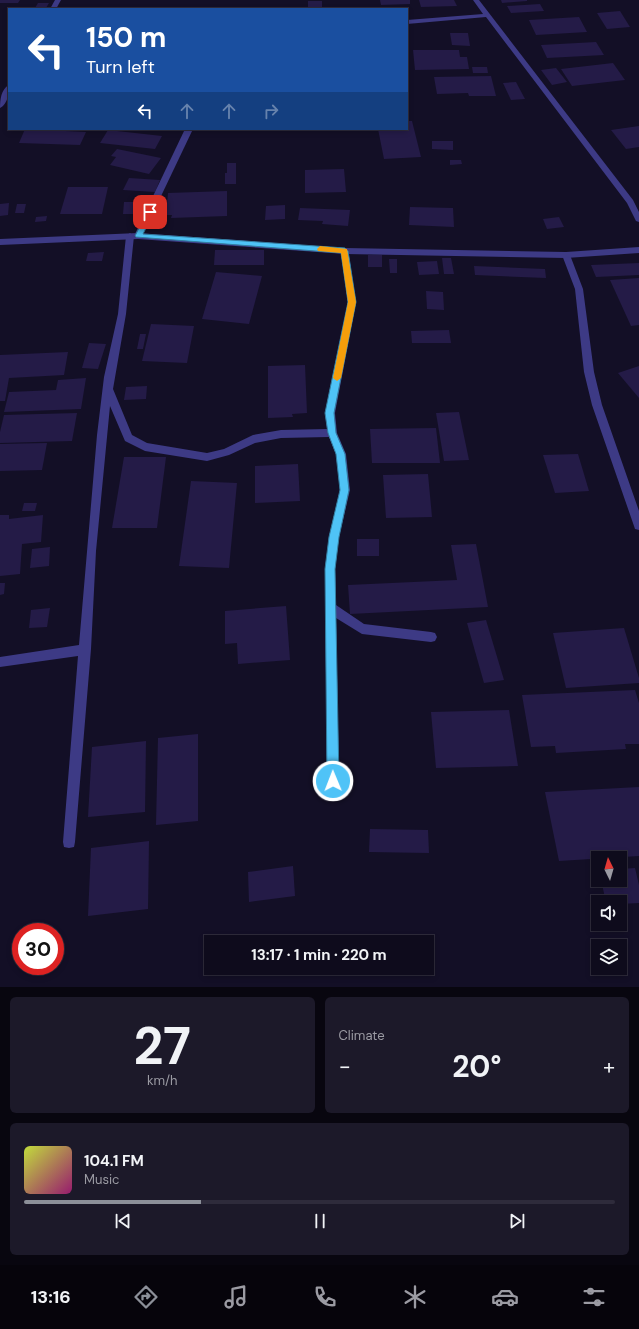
<!DOCTYPE html>
<html lang="en">
<head>
<meta charset="utf-8">
<style>
  body { margin:0; font-family:"DM Sans",sans-serif; background:#1c1929; color:#f1f3f6; height:100vh; display:flex; flex-direction:column; font-size:15px; white-space:nowrap }
  * { box-sizing:border-box; margin:0 }
  p { font-size:13px; color:#9b9ba3 }
  .icon { flex:none; width:22px; height:22px; fill:none; stroke:currentColor; stroke-width:2; stroke-linecap:round; stroke-linejoin:round }
  .map { position:relative; height:987px; overflow:hidden }
  .details { display:flex; flex-direction:column; gap:10px; padding:10px; background:#08060f; flex:1 }
  .details>* { flex:none }
  .guide { position:absolute; left:8px; top:8px; width:400px; height:122px; border-radius:0px; box-shadow:0 2px 6px #0003,0 0 0 1px #2e2b3b; background:#1a4fa0; color:#fff; overflow:hidden }
  .needle { width:26px; rotate:355deg }
  .fabs { position:absolute; left:591px; top:851px; display:grid; gap:8px }
  .fabs a { display:grid; place-items:center; width:36px; height:36px; border-radius:0px; background:#0e0b1c; box-shadow:0 2px 6px #0003,0 0 0 1px #2e2b3b; font-size:20px }
  .speed { position:absolute; left:12px; top:923px; display:flex; gap:8px; font-size:20px; font-weight:700; text-align:center }
  .speed>* { display:grid; place-content:center; width:52px; height:52px; border-radius:50%; background:#0e0b1c; box-shadow:0 2px 6px #0003,0 0 0 1px #2e2b3b; line-height:1 }
  .speed .limit { border:6px solid #d22; background:#fff; color:#111 }
  .pin { position:absolute; display:grid; place-items:center; width:34px; height:34px; color:#fff; margin:-17px; border-radius:8px; box-shadow:0 2px 6px #0006 }
  .me { position:absolute; width:44px; margin:-22px; rotate:359deg; stroke-linejoin:round; filter:drop-shadow(0 0 3px #0008) }
  .turn { display:flex; align-items:center; gap:14px; height:84px; padding:0 12px; font-size:18px }
  .turn .icon { width:52px; height:52px; stroke-width:2.5 }
  .turn b { display:block; font-size:28px; line-height:34px }
  .lanes { display:flex; align-items:center; height:38px; padding:0 12px; background:#0003; justify-content:center; gap:20px; direction:ltr }
  .lanes .off { opacity:.35 }
  .big { font-size:30px; font-weight:700; line-height:1.1 }
  .details .card { flex:1; display:flex; flex-direction:column; justify-content:center; gap:6px; min-width:0; padding:0 14px; border-radius:6px; background:#1c1929 }
  .details .dial { align-items:center; gap:0 }
  .dial b { font-size:52px; line-height:1 }
  .song { display:flex; align-items:center; gap:12px }
  .cover { width:48px; height:48px; border-radius:6px; background:linear-gradient(135deg,hsl(70 70% 55%),hsl(320 70% 35%)) }
  .played { height:4px; border-radius:2px; background:linear-gradient(90deg,#8c9099 30%,#2e2b3b 30%) }
  .keys { display:flex; justify-content:space-around; direction:ltr }
  .heat { display:flex; justify-content:space-between; align-items:center; font-size:22px; direction:ltr }
  .details .tiles { flex:1; display:grid; gap:10px; grid-template-columns:1fr 1fr }
  .card:last-child { grid-column:span 2 }
  .trip { position:absolute; left:204px; top:935px; width:230px; height:40px; border-radius:0px; background:#0e0b1c; box-shadow:0 2px 6px #0003,0 0 0 1px #2e2b3b; font-weight:700; line-height:40px; text-align:center }
  .dock { display:flex; height:64px; justify-content:space-around; align-items:center; background:#06040b; color:#9b9ba3 }
  .dock .icon { width:28px; height:28px }
  .dock .active { color:#8c9099 }
  .dock b { font-size:18px; color:#f1f3f6 }
  .map>svg:first-child { display:block }
</style>
</head>
<body>
<div class="map">
<svg width="639" height="987" viewBox="0 0 639 987">
  <rect width="100%" height="100%" fill="#130f26"/>
  <!-- building -->
  <g fill="#241b47">
    <path d="M0 0H20L18 3H0Z"/>
    <path d="M380 0H410V4L381 5Z"/>
    <path d="M419 0H454L457 6 421 7Z"/>
    <path d="M501 0H527V1L502 3Z"/>
    <rect x="308" y="1" width="14" height="6"/>
    <path d="M38 3H49L46 8H35Z"/>
    <path d="M540 4 544 11 511 13 507 6Z"/>
    <path d="M620 11 630 27 607 29 597 13Z"/>
    <path d="M579 17 587 32 536 35 529 20Z"/>
    <path d="M450 33H468L470 46 452 45Z"/>
    <path d="M596 42 604 55 547 58 541 45Z"/>
    <path d="M413 50H459L460 57H467L469 69 415 70Z"/>
    <path d="M613 63 625 80 572 86 561 69Z"/>
    <path d="M472 67H487L488 73H473Z"/>
    <path d="M556 68 567 82 552 85 541 70Z"/>
    <path d="M491 76 496 96H469L468 93 437 94 434 77Z"/>
    <path d="M516 82 525 99 511 100 503 83Z"/>
    <path d="M407 121H412L421 157 384 159 378 129H407Z"/>
    <path d="M639 126V147L626 149 611 130Z"/>
    <path d="M25 129 86 132 80 145 19 143Z"/>
    <path d="M108 130 162 136 155 149 100 143Z"/>
    <path d="M432 141H453V150L432 149Z"/>
    <path d="M117 149 161 158 149 174 110 165 116 157 111 156Z"/>
    <path d="M450 160H461L462 164 450 165Z"/>
    <path d="M227 163H236V184H225V173H227Z"/>
    <path d="M344 169 346 192 305 193V170Z"/>
    <path d="M129 178 160 180 155 192 123 190Z"/>
    <path d="M68 187H108L102 214H60Z"/>
    <path d="M227 191V216L171 218 172 215H166L168 193Z"/>
    <path d="M124 202H135L134 214H123Z"/>
    <path d="M9 203 8 215 0 216V204Z"/>
    <path d="M17 204H26L24 213H15Z"/>
    <path d="M285 205V219L265 220 266 206Z"/>
    <path d="M410 207 453 208 454 227 409 225Z"/>
    <path d="M300 208 350 210 348 226 322 224 323 221 298 220Z"/>
    <path d="M47 216 46 221 35 222 36 217Z"/>
    <path d="M559 217 564 227 547 229 543 219Z"/>
    <path d="M215 250H264V265H214Z"/>
    <path d="M104 252 102 261H86L88 253Z"/>
    <rect x="368" y="255" width="14" height="12"/>
    <path d="M442 258H451L454 274H444Z"/>
    <path d="M389 259H397V273H390Z"/>
    <path d="M437 261 439 274 419 275 417 262Z"/>
    <path d="M639 263V275L596 277 591 265Z"/>
    <path d="M474 266 545 269 546 278 475 275Z"/>
    <path d="M216 272 262 276 249 324 202 319Z"/>
    <path d="M639 278V325L631 326 610 280Z"/>
    <path d="M426 291 443 292 444 310 427 309Z"/>
    <path d="M151 324 194 326 187 363 142 361Z"/>
    <path d="M449 330 451 343H412L411 331Z"/>
    <path d="M140 334H146L143 349H137Z"/>
    <path d="M89 343 106 344 98 369 82 368Z"/>
    <path d="M68 352 64 375 9 378 5 401H0V355Z"/>
    <path d="M305 365 307 413 292 414 293 417 268 418V366Z"/>
    <path d="M639 366V398L618 373Z"/>
    <path d="M86 378 81 409 4 412 9 392 56 390 58 380Z"/>
    <path d="M147 386 146 399 124 400 126 387Z"/>
    <path d="M459 412 469 460 444 461 436 413Z"/>
    <path d="M77 413 72 441 0 443V432L4 415Z"/>
    <path d="M436 428 440 463H372L370 429Z"/>
    <path d="M47 443 42 470 0 471V444Z"/>
    <path d="M578 454 589 491 555 493 543 455Z"/>
    <path d="M124 457H166L157 528H112Z"/>
    <path d="M298 464 300 501 255 503V466Z"/>
    <path d="M428 474 432 517 386 518 383 475Z"/>
    <path d="M191 481 237 483 229 568 179 566Z"/>
    <path d="M24 503H37L35 511H22Z"/>
    <path d="M0 515H9V519L43 515 41 542 22 544 20 574 0 576Z"/>
    <rect x="357" y="539" width="22" height="17"/>
    <path d="M476 544 488 607 350 614 348 585 457 580 451 545Z"/>
    <path d="M50 547 49 566 30 568 32 549Z"/>
    <path d="M0 583H5L4 594 0 595Z"/>
    <path d="M286 606 290 660 238 664 237 643 225 644V611Z"/>
    <path d="M50 608 47 627 29 628 31 610Z"/>
    <path d="M486 620 504 680 484 683 467 623Z"/>
    <path d="M624 628 639 678V683L566 688 553 633Z"/>
    <path d="M635 690 639 703V744H625L626 749 556 753 555 746 531 747 522 695Z"/>
    <path d="M509 710 518 766 436 768 431 712Z"/>
    <path d="M198 734V821L156 825 158 738Z"/>
    <path d="M146 741 145 812 88 817 92 747Z"/>
    <path d="M639 787V856L559 861 545 792Z"/>
    <path d="M370 829 428 830 429 853 369 852Z"/>
    <path d="M149 841 148 909 88 916 91 848Z"/>
    <path d="M293 866 295 896 249 902 248 872Z"/>
    <path d="M635 868 639 885V903L620 904V902H606L601 880H620V869Z"/>
  </g>
  <g fill="none" stroke-linecap="round" stroke-linejoin="round">
    <!-- minor -->
    <g fill="#3d3a85" fill-rule="evenodd">
      <path d="M55 0H61L56 9H50Z"/>
      <path d="M473 0H479L633 200 639 212V222L636 221 627 203 486 17 407 24V20L483 14Z"/>
      <path d="M9 85C9 93 8 104 0 108 0 100 1 89 9 85Z"/>
      <path d="M185 129H193L142 236 138 239 135 238 134 236Z"/>
      <path d="M130 233 134 236 126 314 113 389 132 435 147 443 207 453 224 449 253 435 281 430 327 429 325 413 348 302 341 251 345 248 348 249 356 302 335 413 337 433 346 454 350 490 339 537 335 569 336 605 364 624 431 632 435 633 437 637 435 641 431 642 362 634 336 618 339 781 337 785 333 787 329 785 327 781 325 569 329 537 340 490 336 454 329 437 281 438 255 443 229 455 207 461 145 451 125 441 110 406 96 551 91 649 75 842 74 847 69 848 64 847 63 842 78 656 0 667V657L79 645 97 435 104 377 118 314 126 236Z"/>
      <path d="M566 252 570 255 583 289 594 372 602 405 639 511V530L635 529 634 526 592 405 584 372 575 289 562 255Z"/>
    </g>
    <!-- tertiary -->
    <path fill="#3d3a85" fill-rule="evenodd" d="M138 233 345 248 566 252 639 247V253L566 258 345 254 138 239 0 245V239Z"/>
  </g>
  <!-- route -->
  <path fill="#4fc3f7" stroke="#337fa1" d="M148 210H150L154 212 143 234 345 248 348 251 356 302 334 413 336 433 345 454 349 490 339 537 335 569 339 781 337 785 333 787 329 785 327 781 325 569 329 537 340 490 336 454 328 433 325 413 348 302 341 253 136 237 135 236Z"/>
  <!-- slow -->
  <path fill="#f59e0b" d="M320 246 347 249 356 302 341 378 337 381 333 378 348 302 341 253 318 251 317 249Z"/>
</svg>
<div class="fabs">
<a><svg class="needle" viewBox="-14 -14 28 28"><path d="M0-13l5 13h-10z" fill="#e53935"/><path d="M0 13l5-13h-10z" fill="#9b9ba3"/></svg></a>
<a><svg class="icon" aria-label="sound" viewBox="0 0 24 24"><path d="M4 9h4l5-4v14l-5-4H4zM17 9q2 3 0 6"/></svg></a>
<a><svg class="icon" aria-label="layers" viewBox="0 0 24 24"><path d="M12 4l9 5-9 5-9-5zM3 14l9 5 9-5"/></svg></a>
</div>
<div class="speed"><div class="limit">30</div></div>
<div class="pin" style="left:150px;top:212px;background:#d93025"><svg class="icon" aria-label="arrive" viewBox="0 0 24 24"><path d="M6 21V4h12l-3 4 3 4H6"/></svg></div>
<svg class="me" style="left:333px;top:781px" viewBox="-20 -20 40 40"><circle r="17" fill="#4fc3f7" stroke="#fff" stroke-width="3"/><path d="M0-11L8 9 0 5-8 9z" fill="#fff"/></svg>
<div class="trip">13:17 · 1 min · 220 m</div>
<div class="guide">
<div class="turn"><svg class="icon" aria-label="left" viewBox="0 0 24 24"><path d="M17 20v-9H6M10 6l-5 5 5 5"/></svg><div><b>150 m</b>Turn left</div></div>
<div class="lanes"><svg class="icon" aria-label="left" viewBox="0 0 24 24"><path d="M17 20v-9H6M10 6l-5 5 5 5"/></svg><svg class="icon off" aria-label="ahead" viewBox="0 0 24 24"><path d="M12 20V5M6 11l6-6 6 6"/></svg><svg class="icon off" aria-label="ahead" viewBox="0 0 24 24"><path d="M12 20V5M6 11l6-6 6 6"/></svg><svg class="icon off" aria-label="right" viewBox="0 0 24 24"><path d="M7 20v-9h11M14 6l5 5-5 5"/></svg></div>
</div>
</div>
<section class="details">
<div class="tiles">
<div class="card dial"><b>27</b><p>km/h</p></div>
<div class="card"><p>Climate</p>
<div class="heat"><a>−</a><b class="big">20°</b><a>+</a></div>
</div>
<div class="card">
<div class="song"><i class="cover"></i><div><b>104.1 FM</b><p>Music</p></div></div>
<div class="played"></div>
<div class="keys"><svg class="icon" aria-label="previous" viewBox="0 0 24 24"><path d="M18 5L8 12l10 7zM5 5v14"/></svg><svg class="icon" aria-label="pause" viewBox="0 0 24 24"><path d="M8 5v14M16 5v14"/></svg><svg class="icon" aria-label="next" viewBox="0 0 24 24"><path d="M6 5l10 7-10 7zM19 5v14"/></svg></div>
</div>
</div>
</section>
<nav class="dock">
<b>13:16</b>
<svg class="icon active" aria-label="directions" viewBox="0 0 24 24"><path d="M12 3l9 9-9 9-9-9zM9 14v-3h6M13 9l2 2-2 2"/></svg>
<svg class="icon" aria-label="music" viewBox="0 0 24 24"><path d="M9 18V5l10-2v13"/><circle cx="6" cy="18" r="3"/><circle cx="16" cy="16" r="3"/></svg>
<svg class="icon" aria-label="phone" viewBox="0 0 24 24"><path d="M5 4h4l2 5-3 2q2 4 5 5l2-3 5 2v4C11 20 4 13 5 4z"/></svg>
<svg class="icon" aria-label="climate" viewBox="0 0 24 24"><path d="M12 3v18M4 7l16 10M4 17L20 7"/></svg>
<svg class="icon" aria-label="car" viewBox="0 0 24 24"><path d="M5 17H2v-5l4-1 3-4h7l3 4 3 1v5h-3M9 17h6M6 11h13"/><circle cx="7" cy="17" r="2"/><circle cx="17" cy="17" r="2"/></svg>
<svg class="icon" aria-label="filters" viewBox="0 0 24 24"><path d="M4 7h16M4 17h16"/><circle cx="9" cy="7" r="2"/><circle cx="15" cy="17" r="2"/></svg>
</nav>
</body>
</html>
